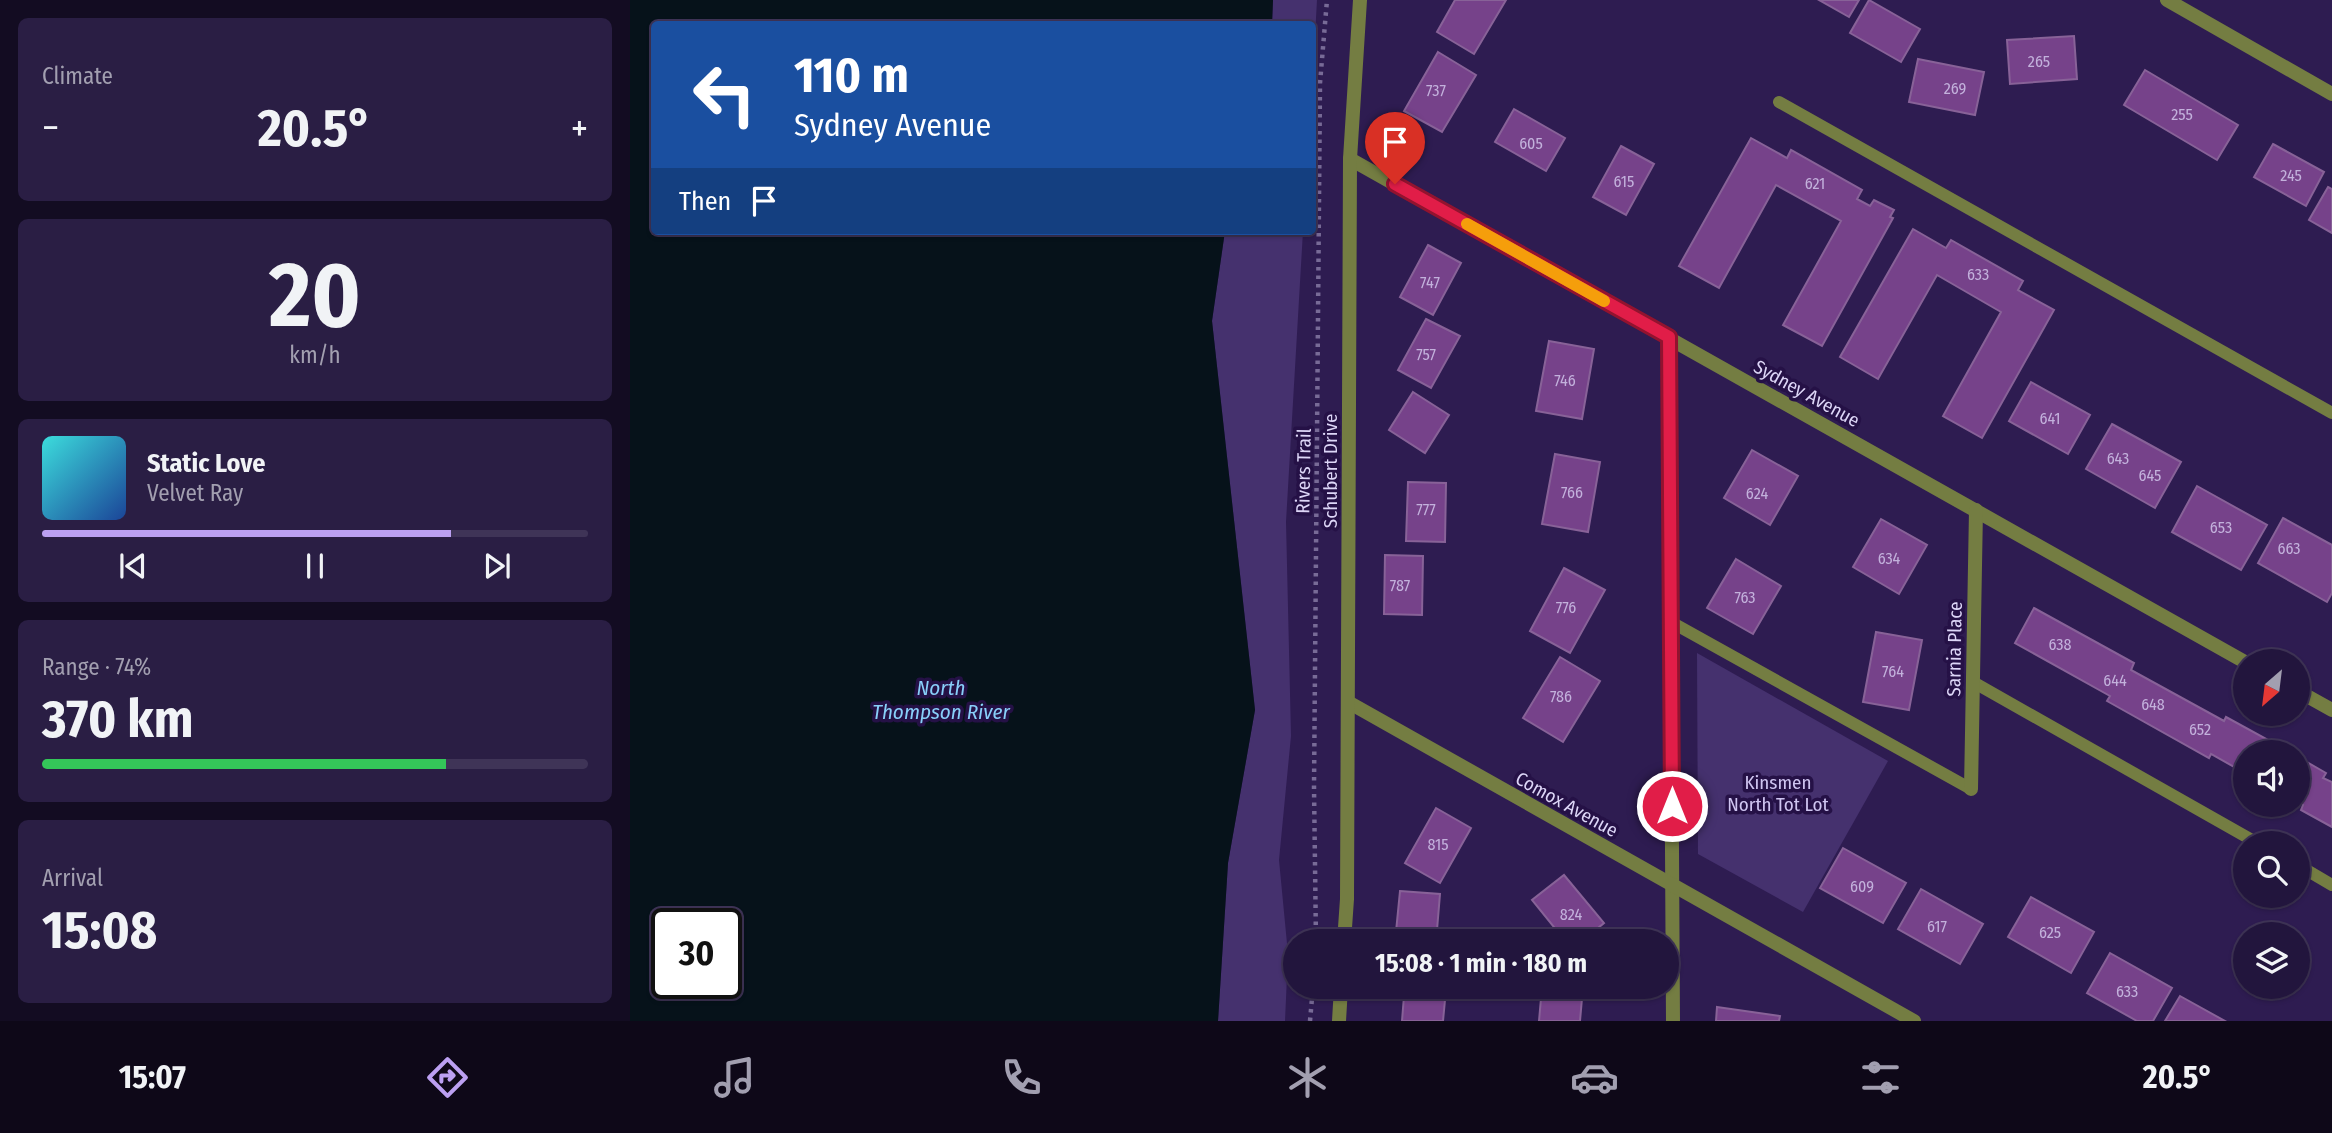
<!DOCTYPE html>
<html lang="en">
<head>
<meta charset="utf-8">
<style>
  body { margin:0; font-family:"Fira Sans Condensed",sans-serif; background:#2a1e44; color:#f1f3f6; height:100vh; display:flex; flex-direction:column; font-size:26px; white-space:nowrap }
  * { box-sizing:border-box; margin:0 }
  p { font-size:23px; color:#a29fb0 }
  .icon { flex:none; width:38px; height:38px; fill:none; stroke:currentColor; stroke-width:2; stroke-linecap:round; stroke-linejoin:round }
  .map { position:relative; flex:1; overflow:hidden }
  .sheet { display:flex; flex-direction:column; gap:18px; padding:18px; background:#130c22; width:630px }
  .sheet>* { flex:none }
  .top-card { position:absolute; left:21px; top:21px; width:665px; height:214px; border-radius:7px; box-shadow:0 2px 5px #0004,0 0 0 2px #3f3457; background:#1a4fa0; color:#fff; overflow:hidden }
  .needle { width:46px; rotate:208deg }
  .tools { position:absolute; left:1603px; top:649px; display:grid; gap:14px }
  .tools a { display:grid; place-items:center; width:77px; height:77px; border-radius:50%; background:#22153d; box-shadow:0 2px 5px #0004,0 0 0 2px #3f3457; font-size:35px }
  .speed { position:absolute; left:21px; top:908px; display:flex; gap:14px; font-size:35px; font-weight:700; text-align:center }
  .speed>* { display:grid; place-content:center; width:91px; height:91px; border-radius:50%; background:#22153d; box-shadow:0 2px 5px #0004,0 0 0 2px #3f3457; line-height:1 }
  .speed .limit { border:4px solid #111; border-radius:10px; background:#fff; color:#111 }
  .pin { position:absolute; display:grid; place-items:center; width:60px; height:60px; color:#fff; margin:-72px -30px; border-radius:50% 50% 50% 0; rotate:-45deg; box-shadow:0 0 7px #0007 }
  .pin .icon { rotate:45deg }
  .me { position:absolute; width:77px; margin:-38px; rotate:0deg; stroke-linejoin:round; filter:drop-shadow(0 0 5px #0008) }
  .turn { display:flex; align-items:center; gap:24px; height:147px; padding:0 28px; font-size:32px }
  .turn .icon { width:91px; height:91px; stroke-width:2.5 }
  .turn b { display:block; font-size:49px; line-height:60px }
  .then { display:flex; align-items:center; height:66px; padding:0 28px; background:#0003; gap:14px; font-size:26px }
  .big { font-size:52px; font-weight:700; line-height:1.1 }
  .sheet .widget { flex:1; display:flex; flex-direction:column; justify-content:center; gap:10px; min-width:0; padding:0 24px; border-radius:10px; background:#2a1e44 }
  .sheet .dial { align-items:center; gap:0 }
  .dial b { font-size:91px; line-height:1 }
  .song { display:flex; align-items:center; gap:21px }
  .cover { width:84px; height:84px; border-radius:10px; background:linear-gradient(135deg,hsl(180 70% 55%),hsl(220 70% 35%)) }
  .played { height:7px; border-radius:4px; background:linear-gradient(90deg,#bca0f2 75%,#3f3457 75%) }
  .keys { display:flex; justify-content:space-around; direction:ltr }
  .heat { display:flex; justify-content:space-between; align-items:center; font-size:38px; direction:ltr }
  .charge { height:10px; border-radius:5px; background:linear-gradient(90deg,#34c759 74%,#3f3457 0) }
  .trip { position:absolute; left:653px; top:929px; width:396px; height:70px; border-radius:35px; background:#22153d; box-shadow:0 2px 5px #0004,0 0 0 2px #3f3457; font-weight:700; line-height:70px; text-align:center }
  .dock { display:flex; height:112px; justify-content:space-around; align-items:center; background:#0e0818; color:#a29fb0 }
  .dock .icon { width:49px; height:49px }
  .dock .active { color:#bca0f2 }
  .dock b { font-size:32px; color:#f1f3f6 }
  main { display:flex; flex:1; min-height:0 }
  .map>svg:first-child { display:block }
</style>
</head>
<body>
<main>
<section class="sheet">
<div class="widget"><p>Climate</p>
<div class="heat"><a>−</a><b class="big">20.5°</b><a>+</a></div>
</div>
<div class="widget dial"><b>20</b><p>km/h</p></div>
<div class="widget">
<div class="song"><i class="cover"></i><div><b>Static Love</b><p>Velvet Ray</p></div></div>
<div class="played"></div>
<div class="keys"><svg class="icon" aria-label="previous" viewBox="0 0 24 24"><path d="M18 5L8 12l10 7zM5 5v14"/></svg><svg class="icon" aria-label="pause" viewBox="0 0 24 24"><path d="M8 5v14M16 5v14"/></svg><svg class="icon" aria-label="next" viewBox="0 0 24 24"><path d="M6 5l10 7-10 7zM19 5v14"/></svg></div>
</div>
<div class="widget"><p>Range · 74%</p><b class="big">370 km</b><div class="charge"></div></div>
<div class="widget"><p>Arrival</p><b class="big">15:08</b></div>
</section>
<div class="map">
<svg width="1702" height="1021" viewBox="0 0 1702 1021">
  <rect width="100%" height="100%" fill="#2e1c51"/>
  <!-- green -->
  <g fill="#45316e">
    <path d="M643 0H687L683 73 682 24H642Z"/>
    <path d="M595 231H673L656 522 661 736 649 860 658 954 655 1021H588L598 863 625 710 582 321Z"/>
    <path d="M1067 653 1258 761 1173 912 1068 854Z"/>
  </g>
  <!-- water -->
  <path fill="#06121a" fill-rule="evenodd" d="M0 0H643L642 24H24V231H595L582 321 625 710 598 863 588 1021H0ZM37 924H96V984H37Z"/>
  <!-- building -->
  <g fill="#76428a" stroke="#886298" stroke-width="2">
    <path d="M825 0H876L844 54 807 32Z"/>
    <path d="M1189 0H1229L1219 17Z"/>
    <path d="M1239 0 1290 29 1271 62 1220 33Z"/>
    <path d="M1444 36 1447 79 1380 84 1377 40Z"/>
    <path d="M808 52 846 75 812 132 774 111Z"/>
    <path d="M1288 59 1354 72 1345 115 1279 102Z"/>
    <path d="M1515 70 1608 125 1587 160 1494 105Z"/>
    <path d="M884 109 935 138 916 171 865 142Z"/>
    <path d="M1121 138 1157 158 1161 150 1232 190 1227 199 1240 206 1244 200 1264 210 1260 217 1263 218 1192 346 1153 325 1211 221 1146 185 1089 288 1049 266Z"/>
    <path d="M1643 144 1694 172 1676 206 1624 177Z"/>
    <path d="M991 146 1024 164 996 215 963 197Z"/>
    <path d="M1698 187 1702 189V233L1679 220Z"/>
    <path d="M1283 229 1316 248 1321 240 1393 281 1388 290 1424 310 1352 438 1313 416 1371 312 1307 275 1248 379 1210 357Z"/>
    <path d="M798 245 831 263 803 315 770 297Z"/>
    <path d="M796 319 830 336 801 388 768 370Z"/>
    <path d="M919 341 964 349 952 419 906 411Z"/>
    <path d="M1401 382 1460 415 1438 454 1379 421Z"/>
    <path d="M783 392 819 415 795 453 759 430Z"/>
    <path d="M1482 424 1551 462 1525 508 1456 469Z"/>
    <path d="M1122 450 1168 476 1140 525 1094 498Z"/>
    <path d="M925 454 970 462 958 532 912 524Z"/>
    <path d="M778 482 816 483 815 542 776 541Z"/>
    <path d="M1567 486 1637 525 1611 570 1542 532Z"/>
    <path d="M1653 518 1702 545V593L1697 602 1628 563Z"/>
    <path d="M1251 519 1297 545 1269 594 1223 567Z"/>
    <path d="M755 555 793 556 792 615 754 614Z"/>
    <path d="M1106 559 1151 586 1123 634 1077 608Z"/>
    <path d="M934 568 975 590 940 653 900 631Z"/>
    <path d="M1404 608 1504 663 1501 670 1594 721 1596 717 1660 752H1615V773L1581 754 1579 758 1477 701 1480 696 1385 643Z"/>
    <path d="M1246 632 1292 640 1279 710 1233 702Z"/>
    <path d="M930 657 970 681 933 742 893 718Z"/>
    <path d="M1668 757 1696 773 1693 778 1702 782V827L1671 810 1673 805 1668 802Z"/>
    <path d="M806 808 841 828 810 883 775 863Z"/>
    <path d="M1213 848 1276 883 1253 923 1190 888Z"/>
    <path d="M934 875 974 923 951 942H936L902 900Z"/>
    <path d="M1291 889 1353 924 1330 964 1268 929Z"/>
    <path d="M770 891 810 894 806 942H765Z"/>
    <path d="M1401 897 1464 932 1441 973 1378 937Z"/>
    <path d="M1480 953 1542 988 1523 1021H1507L1457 993Z"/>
    <path d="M912 987H953L950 1021H909Z"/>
    <path d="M774 996 815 1000 813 1021H772Z"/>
    <path d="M1550 996 1595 1021H1535Z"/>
    <path d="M1087 1007 1150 1016 1149 1021H1086Z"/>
  </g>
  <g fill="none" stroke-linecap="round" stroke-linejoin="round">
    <!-- path -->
    <g stroke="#786b97" stroke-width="4.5" stroke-dasharray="3.5 5" stroke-linecap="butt">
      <path d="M686 942 684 787 690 83 697 0"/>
      <path d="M680 1021 683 987"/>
    </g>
    <!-- service -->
    <g stroke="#747d42" stroke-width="12">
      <path d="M1149 102 1702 413"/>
      <path d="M1041 622 1341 789"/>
      <path d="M1343 682 1629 844"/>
      <path d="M1668 865 1702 885"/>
    </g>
    <!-- minor -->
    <g stroke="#747d42" stroke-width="14">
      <path d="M1537 0 1702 94"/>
      <path d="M720 159 1615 662"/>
      <path d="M1039 337 1043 1021"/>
      <path d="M1668 691 1702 710"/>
      <path d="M718 702 1284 1021"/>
      <path d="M1341 789 1346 510"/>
      <path d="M714 942 717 899 720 159 730 0"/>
      <path d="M709 1021 711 987"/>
    </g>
  </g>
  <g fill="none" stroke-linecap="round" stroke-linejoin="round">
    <!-- route casing -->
    <g stroke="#92132f" stroke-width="18">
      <path id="route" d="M765 184 1039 337 1042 806"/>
    </g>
    <!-- route -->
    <use href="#route" stroke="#e11d48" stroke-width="12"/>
    <!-- slow -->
    <path stroke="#f59e0b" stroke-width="12" d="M837 224 974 301"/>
  </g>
  <g text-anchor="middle" stroke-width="7" stroke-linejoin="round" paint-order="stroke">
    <!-- number labels -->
    <g font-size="16" fill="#c3b1dc">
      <text x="1409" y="67">265</text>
      <text x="1325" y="94">269</text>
      <text x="806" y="96">737</text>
      <text x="1552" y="120">255</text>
      <text x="901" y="149">605</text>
      <text x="1661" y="181">245</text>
      <text x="994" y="187">615</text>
      <text x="1185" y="189">621</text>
      <text x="1348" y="280">633</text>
      <text x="800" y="288">747</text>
      <text x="796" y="360">757</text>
      <text x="935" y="386">746</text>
      <text x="1420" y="424">641</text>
      <text x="1488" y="464">643</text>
      <text x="1520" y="481">645</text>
      <text x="942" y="498">766</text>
      <text x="1127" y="499">624</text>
      <text x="796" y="515">777</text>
      <text x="1591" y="533">653</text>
      <text x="1659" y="554">663</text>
      <text x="1259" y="564">634</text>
      <text x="770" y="591">787</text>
      <text x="1115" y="603">763</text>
      <text x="936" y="613">776</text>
      <text x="1430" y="650">638</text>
      <text x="1263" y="677">764</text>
      <text x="1485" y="686">644</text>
      <text x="931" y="702">786</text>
      <text x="1523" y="710">648</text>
      <text x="1570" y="735">652</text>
      <text x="808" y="850">815</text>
      <text x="1232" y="892">609</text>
      <text x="941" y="920">824</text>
      <text x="1307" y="932">617</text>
      <text x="1420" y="938">625</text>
      <text x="1497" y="997">633</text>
    </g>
    <!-- street labels -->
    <g font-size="19" fill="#ddd6f7" stroke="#251146">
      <text transform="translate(1177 393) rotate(29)" y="7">Sydney Avenue</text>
      <text transform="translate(673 471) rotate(-89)" y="7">Rivers Trail</text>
      <text transform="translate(700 471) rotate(-90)" y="7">Schubert Drive</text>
      <text transform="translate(1324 649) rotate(-89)" y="7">Sarnia Place</text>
      <text transform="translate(937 804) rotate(29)" y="7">Comox Avenue</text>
    </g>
    <!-- park labels -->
    <g font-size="19" fill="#cfc5f1" stroke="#251146">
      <text x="1148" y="789">Kinsmen<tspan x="1148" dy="22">North Tot Lot</tspan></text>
    </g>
    <!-- water labels -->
    <g font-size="21" font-style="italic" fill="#88cff9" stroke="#251146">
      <text x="311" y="695">North<tspan x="311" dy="24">Thompson River</tspan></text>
    </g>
  </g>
</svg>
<div class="tools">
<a><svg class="needle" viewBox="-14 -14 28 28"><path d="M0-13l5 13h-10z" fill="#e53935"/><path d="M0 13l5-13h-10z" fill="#a29fb0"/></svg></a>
<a><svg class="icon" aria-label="sound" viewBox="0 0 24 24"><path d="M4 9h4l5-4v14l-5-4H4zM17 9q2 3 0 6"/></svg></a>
<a><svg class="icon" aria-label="search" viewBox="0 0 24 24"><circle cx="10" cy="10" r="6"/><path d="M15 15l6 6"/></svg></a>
<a><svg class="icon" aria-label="layers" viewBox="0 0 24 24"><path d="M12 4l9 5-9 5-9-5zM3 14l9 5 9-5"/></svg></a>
</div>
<div class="speed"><div class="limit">30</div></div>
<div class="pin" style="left:765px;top:184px;background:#d93025"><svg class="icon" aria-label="arrive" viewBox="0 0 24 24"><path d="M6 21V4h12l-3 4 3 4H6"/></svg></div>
<svg class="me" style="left:1042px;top:806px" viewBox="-20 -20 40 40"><circle r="17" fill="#e11d48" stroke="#fff" stroke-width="3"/><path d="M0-11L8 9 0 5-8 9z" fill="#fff"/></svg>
<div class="trip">15:08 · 1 min · 180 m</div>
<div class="top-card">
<div class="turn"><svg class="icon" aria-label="left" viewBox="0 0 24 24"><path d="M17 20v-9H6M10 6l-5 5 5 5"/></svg><div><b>110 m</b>Sydney Avenue</div></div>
<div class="then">Then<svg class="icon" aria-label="arrive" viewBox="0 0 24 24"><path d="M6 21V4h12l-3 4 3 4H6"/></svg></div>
</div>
</div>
</main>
<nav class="dock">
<b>15:07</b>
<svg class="icon active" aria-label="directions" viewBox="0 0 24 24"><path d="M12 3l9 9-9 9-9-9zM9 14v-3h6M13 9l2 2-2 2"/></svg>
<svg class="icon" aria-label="music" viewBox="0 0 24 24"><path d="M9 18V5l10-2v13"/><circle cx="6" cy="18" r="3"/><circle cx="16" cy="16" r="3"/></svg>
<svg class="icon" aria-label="phone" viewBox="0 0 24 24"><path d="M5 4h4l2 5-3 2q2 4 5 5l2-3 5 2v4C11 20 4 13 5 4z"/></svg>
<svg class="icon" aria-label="climate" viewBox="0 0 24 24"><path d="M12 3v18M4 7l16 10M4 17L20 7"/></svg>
<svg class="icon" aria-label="car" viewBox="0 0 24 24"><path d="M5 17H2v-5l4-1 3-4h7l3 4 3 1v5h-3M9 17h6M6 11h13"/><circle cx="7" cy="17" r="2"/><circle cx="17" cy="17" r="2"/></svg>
<svg class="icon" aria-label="filters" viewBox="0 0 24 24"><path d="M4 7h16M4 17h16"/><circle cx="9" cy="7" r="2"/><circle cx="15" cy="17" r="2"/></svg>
<b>20.5°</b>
</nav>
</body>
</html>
